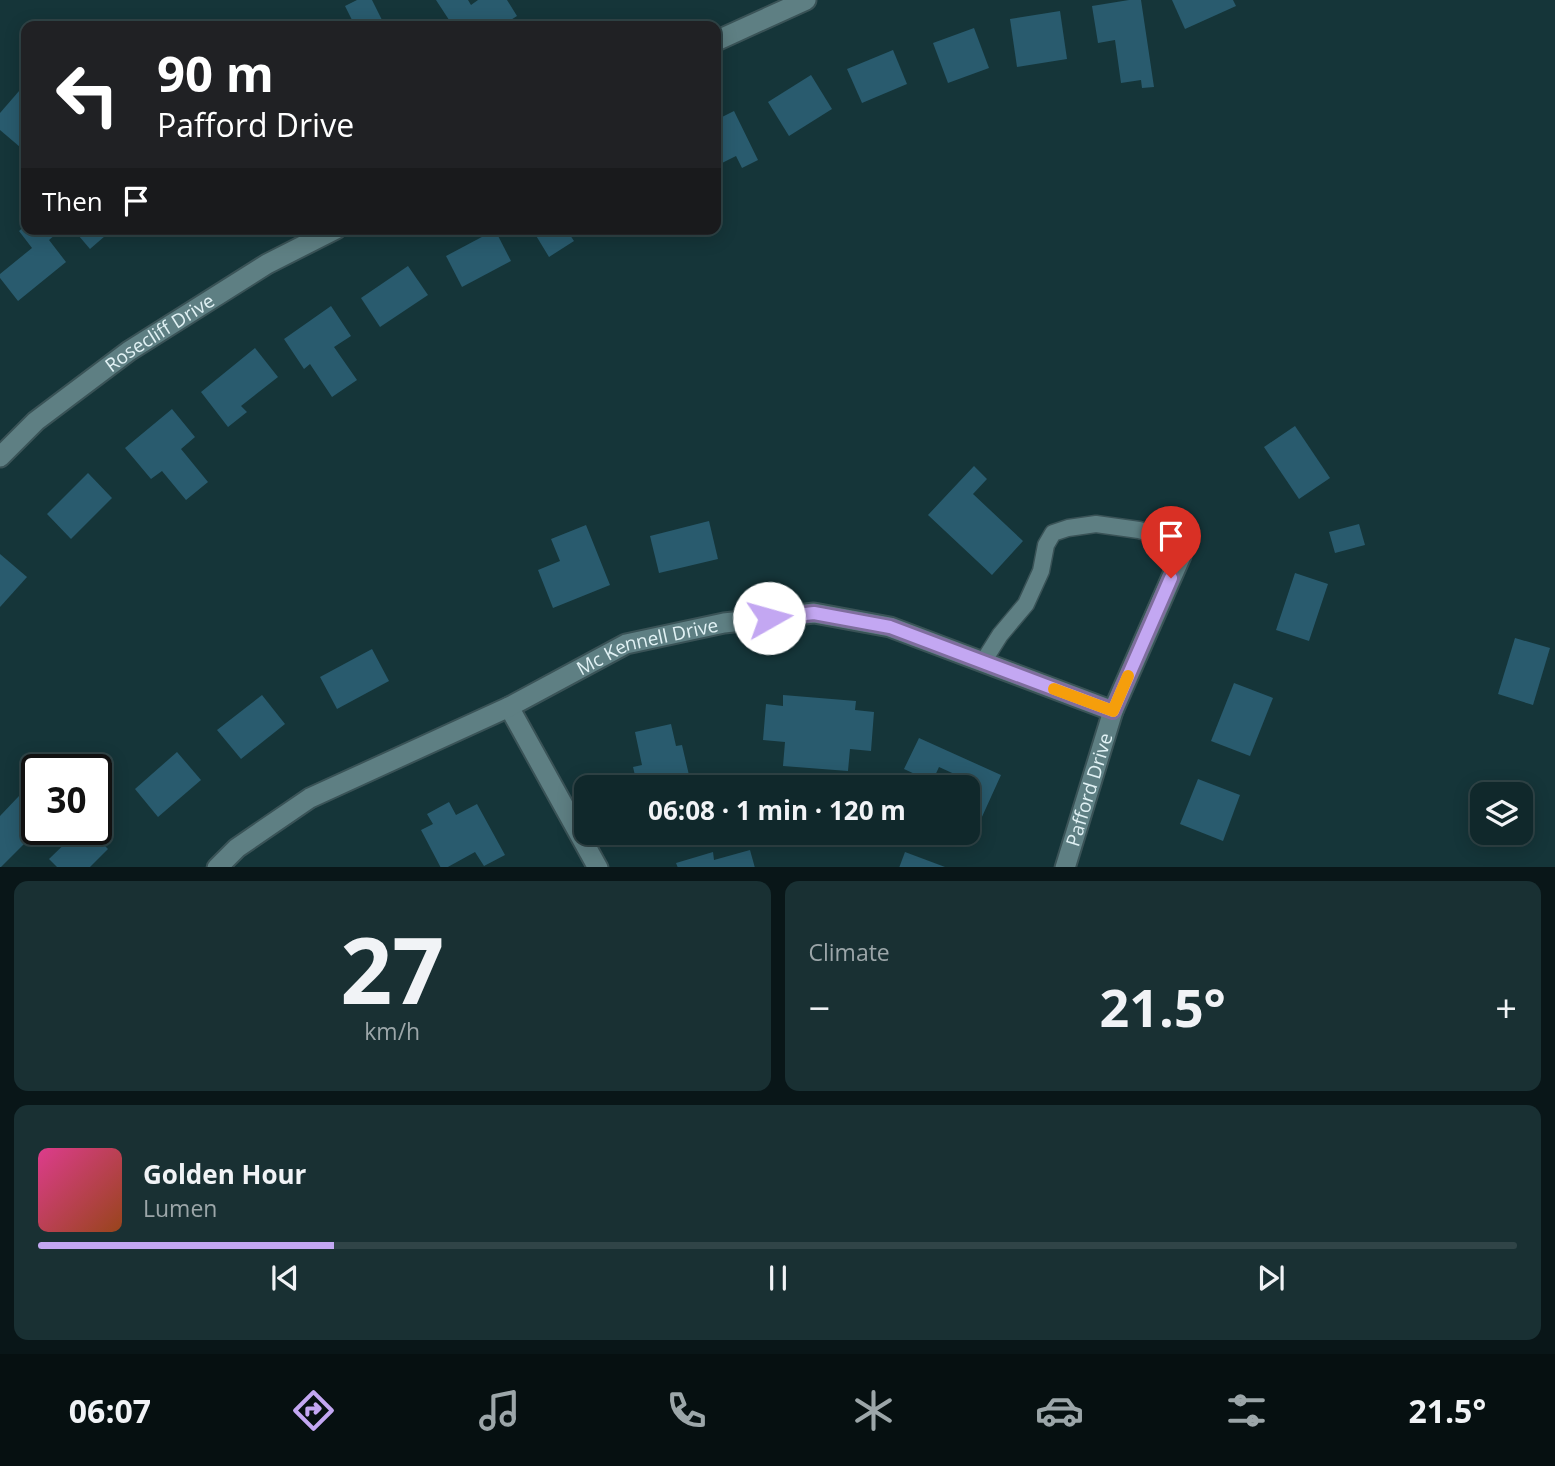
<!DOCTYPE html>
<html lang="en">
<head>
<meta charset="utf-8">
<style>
  body { margin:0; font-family:"Open Sans",sans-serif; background:#193033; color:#f1f3f6; height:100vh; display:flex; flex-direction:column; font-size:26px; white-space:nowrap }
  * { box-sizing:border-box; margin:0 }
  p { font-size:23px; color:#9ca6a9 }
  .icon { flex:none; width:38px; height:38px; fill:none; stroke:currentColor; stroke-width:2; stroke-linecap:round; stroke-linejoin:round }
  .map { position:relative; height:867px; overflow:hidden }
  .side { display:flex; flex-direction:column; gap:14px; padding:14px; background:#091618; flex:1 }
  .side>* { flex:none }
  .hud { position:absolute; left:21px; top:21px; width:700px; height:214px; border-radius:14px; box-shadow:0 4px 18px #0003,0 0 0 2px #304447; background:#202124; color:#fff; overflow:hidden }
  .fabs { position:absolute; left:1470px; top:782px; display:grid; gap:14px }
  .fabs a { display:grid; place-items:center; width:63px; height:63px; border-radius:14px; background:#10282b; box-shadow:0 4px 18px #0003,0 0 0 2px #304447; font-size:35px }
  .speed { position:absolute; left:21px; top:754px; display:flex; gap:14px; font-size:35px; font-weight:700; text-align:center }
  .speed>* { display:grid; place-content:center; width:91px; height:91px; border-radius:50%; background:#10282b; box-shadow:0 4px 18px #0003,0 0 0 2px #304447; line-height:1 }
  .speed .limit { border:4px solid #111; border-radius:10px; background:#fff; color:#111 }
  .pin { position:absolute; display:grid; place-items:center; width:60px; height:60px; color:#fff; margin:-72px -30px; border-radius:50% 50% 50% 0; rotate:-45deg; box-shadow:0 0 7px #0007 }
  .pin .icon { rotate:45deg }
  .me { position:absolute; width:77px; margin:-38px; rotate:83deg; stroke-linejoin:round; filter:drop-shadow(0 0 5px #0008) }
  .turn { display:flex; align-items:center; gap:24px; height:147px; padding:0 21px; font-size:32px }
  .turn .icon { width:91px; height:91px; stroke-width:2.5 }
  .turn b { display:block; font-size:49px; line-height:60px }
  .then { display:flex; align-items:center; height:66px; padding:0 21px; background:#0003; gap:14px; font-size:26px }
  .big { font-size:52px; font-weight:700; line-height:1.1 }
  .side .tile { flex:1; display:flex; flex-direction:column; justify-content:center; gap:10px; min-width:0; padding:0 24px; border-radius:14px; background:#193033 }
  .side .dial { align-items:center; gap:0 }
  .dial b { font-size:91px; line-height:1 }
  .song { display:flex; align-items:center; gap:21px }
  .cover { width:84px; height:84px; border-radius:10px; background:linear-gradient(135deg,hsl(330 70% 55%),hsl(20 70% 35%)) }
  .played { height:7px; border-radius:4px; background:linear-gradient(90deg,#c3a7f2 20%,#304447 20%) }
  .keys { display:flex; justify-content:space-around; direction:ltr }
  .heat { display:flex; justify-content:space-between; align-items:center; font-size:38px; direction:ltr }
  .side .tiles { flex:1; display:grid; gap:14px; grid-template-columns:1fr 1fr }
  .tile:last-child { grid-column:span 2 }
  .trip { position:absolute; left:574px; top:775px; width:406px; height:70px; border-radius:14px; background:#10282b; box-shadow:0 4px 18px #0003,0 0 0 2px #304447; font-weight:700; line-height:70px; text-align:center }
  .menu { display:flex; height:112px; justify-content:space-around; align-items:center; background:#061011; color:#9ca6a9 }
  .menu .icon { width:49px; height:49px }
  .menu .active { color:#c3a7f2 }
  .menu b { font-size:32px; color:#f1f3f6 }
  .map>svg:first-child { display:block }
</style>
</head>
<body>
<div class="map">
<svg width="1555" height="868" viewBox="0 0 1555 868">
  <rect width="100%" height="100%" fill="#153539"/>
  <!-- building -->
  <g fill="#295b6e">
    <path d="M357 0H372L385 26H355L345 6Z"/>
    <path d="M436 0H468L471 5 478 0H507L517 16 501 26H453Z"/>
    <path d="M1129 0H1141L1154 87 1142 88 1141 80 1121 83 1115 40 1098 43 1092 6Z"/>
    <path d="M1172 0H1233L1236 6 1185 29Z"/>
    <path d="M1060 11 1067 59 1017 67 1010 19Z"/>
    <path d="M974 28 989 68 948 83 933 43Z"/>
    <path d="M893 50 907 84 862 103 847 69Z"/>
    <path d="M811 75 832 109 789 136 768 102Z"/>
    <path d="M26 83V140L20 147 0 130V113Z"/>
    <path d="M734 111 758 160 742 168 736 156 716 166V120Z"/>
    <path d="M26 225V229H62L49 240 66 262 18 301 0 278V274L32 248 19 231Z"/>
    <path d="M73 229H113L90 249Z"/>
    <path d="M532 229H578L570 235 574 241 549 257Z"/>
    <path d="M495 230 511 261 462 287 446 256Z"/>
    <path d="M408 266 428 295 380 327 361 298Z"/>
    <path d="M331 306 351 336 334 347 357 380 332 397 310 364 304 369 284 339Z"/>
    <path d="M255 348 278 377 241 406 247 412 228 427 201 392Z"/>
    <path d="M172 409 195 437 181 449 208 482 186 500 162 471 151 479 125 448Z"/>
    <path d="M1295 426 1330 478 1299 499 1264 447Z"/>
    <path d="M974 466 987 479 973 494 1023 541 992 575 928 515Z"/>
    <path d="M88 473 112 498 71 539 47 514Z"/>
    <path d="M709 521 718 559 659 573 650 536Z"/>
    <path d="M1359 524 1365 545 1335 553 1329 532Z"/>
    <path d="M586 525 610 585 553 608 538 570 560 561 551 539Z"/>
    <path d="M0 554 27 577 0 607Z"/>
    <path d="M1295 573 1328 584 1309 641 1276 630Z"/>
    <path d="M1515 638 1550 648 1533 705 1498 694Z"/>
    <path d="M372 649 389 681 337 709 320 677Z"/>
    <path d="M1234 683 1273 698 1250 756 1211 741Z"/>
    <path d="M262 695 285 724 241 759 217 730Z"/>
    <path d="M783 695 856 701 855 710 874 712 871 751 850 749 848 771 783 766 785 742 763 740 766 704 783 706Z"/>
    <path d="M671 724 676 746 682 745 692 788H638L633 767 642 765 635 732Z"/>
    <path d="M919 738 1001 775 976 830 968 827V788H956L961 777 939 767 932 782 904 769Z"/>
    <path d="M177 752 201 780 158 817 135 789Z"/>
    <path d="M1198 779 1240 795 1223 841 1180 824Z"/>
    <path d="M19 796 37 814V831L0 868V816Z"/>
    <path d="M449 802 456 815 477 804 505 855 484 866 475 852 446 868H441L421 830 433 824 427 814Z"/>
    <path d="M1482 809V833H1510L1506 846 1473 836Z"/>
    <path d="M79 830H89L108 849 89 868H58L49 859Z"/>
    <path d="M750 850 755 868H678L676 863 713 852 714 860Z"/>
    <path d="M905 852 945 867 944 868H899Z"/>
  </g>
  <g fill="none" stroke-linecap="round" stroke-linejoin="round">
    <!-- service casing -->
    <g stroke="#3a5357" stroke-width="19">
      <path id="service" d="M983 662 1000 635 1026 604 1041 571 1046 545 1053 533 1068 528 1096 524 1139 530 1153 534 1181 556"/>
    </g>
    <!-- minor casing -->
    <g stroke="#3a5357" stroke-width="23">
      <g id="minor">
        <path d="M716 41 806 0"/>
        <path id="s1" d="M0 457 36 421 129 351 267 264 336 229"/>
        <path d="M509 707 598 868"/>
        <path id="s2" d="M217 868 237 848 310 798 509 707 626 644 724 623 814 613 890 627 1113 711"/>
        <path id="s3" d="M1065 868 1113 711 1181 556"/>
      </g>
    </g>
    <!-- service -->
    <use href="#service" stroke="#5e7f83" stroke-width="16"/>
    <!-- minor -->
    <use href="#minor" stroke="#5e7f83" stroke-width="19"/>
  </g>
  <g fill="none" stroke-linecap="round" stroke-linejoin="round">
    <!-- route casing -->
    <g stroke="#7f6d9d" stroke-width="18">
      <path id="route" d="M769 618 814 613 890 627 1113 711 1171 578"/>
    </g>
    <!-- route -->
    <use href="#route" stroke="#c3a7f2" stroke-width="12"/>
    <!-- slow -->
    <path stroke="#f59e0b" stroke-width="12" d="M1054 689 1113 711 1128 676"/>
  </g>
  <g text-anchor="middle" stroke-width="7" stroke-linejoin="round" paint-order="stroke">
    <!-- street labels -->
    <g font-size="19" fill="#e0f1f4" stroke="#153539">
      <text dy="7" stroke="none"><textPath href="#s1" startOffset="203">Rosecliff Drive</textPath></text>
      <text dy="7" stroke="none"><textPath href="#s2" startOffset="488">Mc Kennell Drive</textPath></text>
      <text dy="7" stroke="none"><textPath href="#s3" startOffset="82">Pafford Drive</textPath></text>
    </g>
  </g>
</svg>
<div class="fabs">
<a><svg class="icon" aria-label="layers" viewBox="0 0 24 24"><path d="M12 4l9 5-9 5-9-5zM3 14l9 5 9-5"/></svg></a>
</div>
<div class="speed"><div class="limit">30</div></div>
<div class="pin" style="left:1171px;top:578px;background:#d93025"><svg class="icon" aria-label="arrive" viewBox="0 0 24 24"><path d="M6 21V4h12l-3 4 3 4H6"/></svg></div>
<svg class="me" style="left:769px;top:618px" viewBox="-20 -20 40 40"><circle r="19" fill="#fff"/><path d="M0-13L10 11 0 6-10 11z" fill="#c3a7f2"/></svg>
<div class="trip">06:08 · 1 min · 120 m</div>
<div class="hud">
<div class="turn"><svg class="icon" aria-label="left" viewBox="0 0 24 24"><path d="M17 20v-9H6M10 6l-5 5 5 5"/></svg><div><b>90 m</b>Pafford Drive</div></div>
<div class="then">Then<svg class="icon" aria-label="arrive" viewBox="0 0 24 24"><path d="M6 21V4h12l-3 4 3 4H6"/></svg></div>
</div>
</div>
<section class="side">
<div class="tiles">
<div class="tile dial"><b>27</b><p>km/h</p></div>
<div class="tile"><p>Climate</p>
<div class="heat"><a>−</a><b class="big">21.5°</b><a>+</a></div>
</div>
<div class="tile">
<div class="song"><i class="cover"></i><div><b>Golden Hour</b><p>Lumen</p></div></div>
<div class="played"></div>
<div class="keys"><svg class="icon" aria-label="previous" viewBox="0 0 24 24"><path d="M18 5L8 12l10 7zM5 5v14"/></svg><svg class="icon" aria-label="pause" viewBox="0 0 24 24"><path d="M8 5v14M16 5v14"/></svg><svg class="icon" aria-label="next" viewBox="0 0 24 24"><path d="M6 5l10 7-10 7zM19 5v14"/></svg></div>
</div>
</div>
</section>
<nav class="menu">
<b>06:07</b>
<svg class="icon active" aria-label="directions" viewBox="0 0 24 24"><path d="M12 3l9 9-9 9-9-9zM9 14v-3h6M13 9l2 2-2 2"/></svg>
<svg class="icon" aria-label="music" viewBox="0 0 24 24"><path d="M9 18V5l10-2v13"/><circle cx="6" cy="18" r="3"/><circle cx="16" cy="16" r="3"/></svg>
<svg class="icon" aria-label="phone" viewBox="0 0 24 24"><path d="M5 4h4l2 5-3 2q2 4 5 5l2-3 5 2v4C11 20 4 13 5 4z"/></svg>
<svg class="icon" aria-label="climate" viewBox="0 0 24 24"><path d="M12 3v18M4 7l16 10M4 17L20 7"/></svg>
<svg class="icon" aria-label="car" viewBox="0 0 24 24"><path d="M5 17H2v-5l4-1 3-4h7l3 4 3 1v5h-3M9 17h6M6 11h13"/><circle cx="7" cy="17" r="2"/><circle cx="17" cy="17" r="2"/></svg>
<svg class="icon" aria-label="filters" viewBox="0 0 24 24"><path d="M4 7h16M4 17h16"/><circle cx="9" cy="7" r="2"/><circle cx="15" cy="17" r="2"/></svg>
<b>21.5°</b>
</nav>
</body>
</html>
